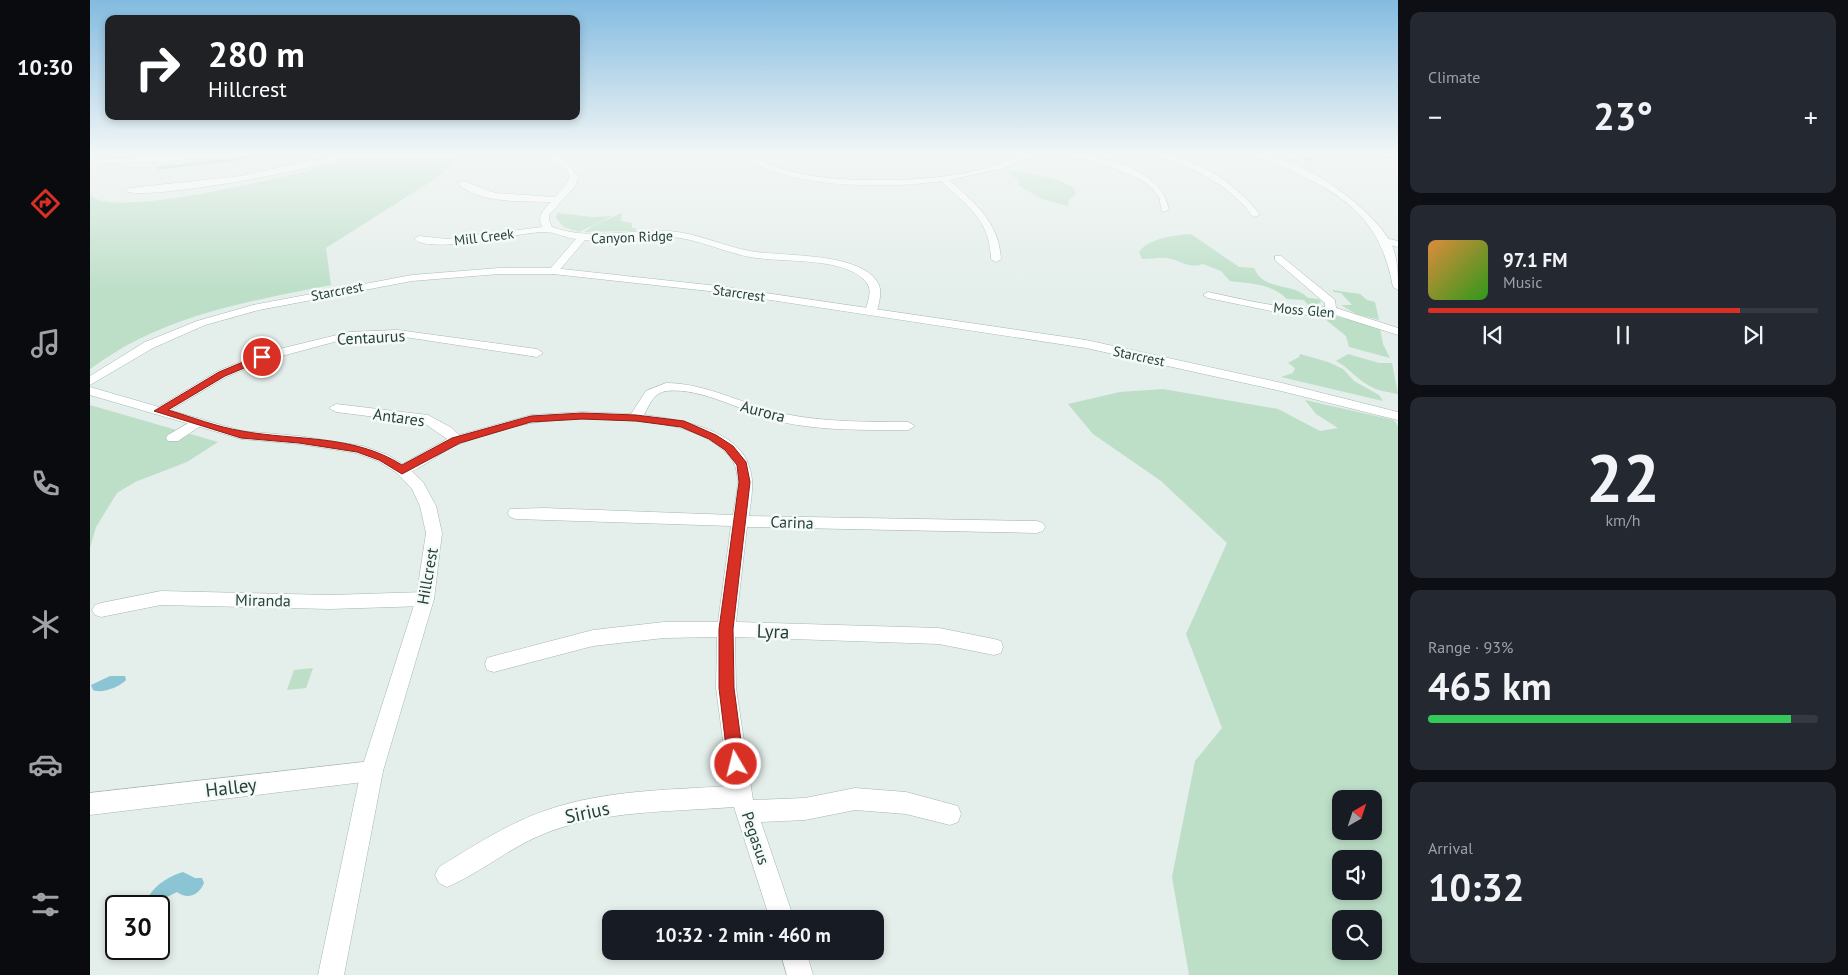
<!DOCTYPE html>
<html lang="en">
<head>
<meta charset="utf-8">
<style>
  body { margin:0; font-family:"PT Sans",sans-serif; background:#242831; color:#f1f3f6; height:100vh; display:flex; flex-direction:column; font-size:19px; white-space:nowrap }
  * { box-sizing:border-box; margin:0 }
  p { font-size:16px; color:#9ea1a6 }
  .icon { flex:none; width:28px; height:28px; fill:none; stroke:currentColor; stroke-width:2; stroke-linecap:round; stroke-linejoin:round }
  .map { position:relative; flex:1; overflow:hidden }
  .panel { display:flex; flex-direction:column; gap:12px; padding:12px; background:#0d0f14; width:450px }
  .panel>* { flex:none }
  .top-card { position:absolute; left:15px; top:15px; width:475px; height:105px; border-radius:10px; box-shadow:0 2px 8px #0003; background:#202124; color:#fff; overflow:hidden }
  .needle { width:32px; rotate:39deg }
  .buttons { position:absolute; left:1242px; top:790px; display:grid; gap:10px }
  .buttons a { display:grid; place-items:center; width:50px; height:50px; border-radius:10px; background:#171b24; box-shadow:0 2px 8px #0003; font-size:25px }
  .speed { position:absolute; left:15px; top:895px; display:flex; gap:10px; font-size:25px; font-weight:700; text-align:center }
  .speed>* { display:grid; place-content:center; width:65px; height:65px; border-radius:50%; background:#171b24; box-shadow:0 2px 8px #0003; line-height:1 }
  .speed .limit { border:2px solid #111; border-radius:8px; background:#fff; color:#111 }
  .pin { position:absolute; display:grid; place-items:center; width:42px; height:42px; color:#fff; margin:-21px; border:2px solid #fff; border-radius:50%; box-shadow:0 1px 5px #0007 }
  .me { position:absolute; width:55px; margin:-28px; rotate:352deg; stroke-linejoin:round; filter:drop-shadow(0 0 4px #0008) }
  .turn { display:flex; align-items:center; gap:18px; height:105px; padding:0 20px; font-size:22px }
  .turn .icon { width:65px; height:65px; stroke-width:2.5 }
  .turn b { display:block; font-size:35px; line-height:42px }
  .big { font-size:38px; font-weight:600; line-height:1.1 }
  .panel .card { flex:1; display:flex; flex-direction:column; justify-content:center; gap:8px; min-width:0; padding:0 18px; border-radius:10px; background:#242831 }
  .panel .dial { align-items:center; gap:0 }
  .dial b { font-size:65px; line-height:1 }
  .song { display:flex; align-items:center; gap:15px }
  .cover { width:60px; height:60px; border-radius:8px; background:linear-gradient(135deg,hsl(30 70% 55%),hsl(110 70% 35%)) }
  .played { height:5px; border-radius:2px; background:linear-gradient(90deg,#d93025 80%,#363941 80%) }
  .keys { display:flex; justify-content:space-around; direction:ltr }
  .heat { display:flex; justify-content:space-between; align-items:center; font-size:28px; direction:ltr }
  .charge { height:8px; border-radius:4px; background:linear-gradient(90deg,#34c759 93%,#363941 0) }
  .trip { position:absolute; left:512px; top:910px; width:282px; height:50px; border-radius:10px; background:#171b24; box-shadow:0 2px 8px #0003; font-weight:600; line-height:50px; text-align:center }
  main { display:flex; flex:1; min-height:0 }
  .dock { display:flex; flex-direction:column; width:90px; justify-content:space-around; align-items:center; background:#090b0e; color:#9ea1a6 }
  .dock .icon { width:35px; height:35px }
  .dock .selected { color:#d93025 }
  .dock b { font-size:22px; color:#f1f3f6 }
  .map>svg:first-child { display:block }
</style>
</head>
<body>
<main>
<nav class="dock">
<b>10:30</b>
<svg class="icon selected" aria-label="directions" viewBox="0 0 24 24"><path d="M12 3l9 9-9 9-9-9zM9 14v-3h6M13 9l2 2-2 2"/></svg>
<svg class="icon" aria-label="music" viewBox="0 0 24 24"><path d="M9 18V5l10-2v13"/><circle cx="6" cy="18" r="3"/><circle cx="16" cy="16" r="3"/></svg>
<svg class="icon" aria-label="phone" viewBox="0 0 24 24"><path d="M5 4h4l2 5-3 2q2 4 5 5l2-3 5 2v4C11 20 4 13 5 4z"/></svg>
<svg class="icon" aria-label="climate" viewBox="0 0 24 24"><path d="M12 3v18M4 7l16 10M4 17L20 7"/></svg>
<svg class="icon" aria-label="car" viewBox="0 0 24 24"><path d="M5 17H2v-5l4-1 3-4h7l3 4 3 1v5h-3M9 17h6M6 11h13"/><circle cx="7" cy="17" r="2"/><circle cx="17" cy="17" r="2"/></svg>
<svg class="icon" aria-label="filters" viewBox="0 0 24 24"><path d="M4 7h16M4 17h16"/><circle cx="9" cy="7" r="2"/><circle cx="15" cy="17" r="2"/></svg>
</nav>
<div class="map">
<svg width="1308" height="975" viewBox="0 0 1308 975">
  <rect width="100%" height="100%" fill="#e4eeea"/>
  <!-- green -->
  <g fill="#bddfc8" fill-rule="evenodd">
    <path d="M275 154H379L363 162 348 177 236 248 241 285C176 298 109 309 49 339 32 347 16 358 0 369V194C18 224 240 167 275 154Z"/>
    <path d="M1176 154H1308V159L1252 156 1197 162Z"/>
    <path d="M924 170 971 181 984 188 986 194 979 200 978 206 952 199 928 185 930 181 916 172Z"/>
    <path d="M467 213 503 217 522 216 489 232 474 227 466 218Z"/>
    <path d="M532 213 531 221 542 223V228H546L545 231 494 232 504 225Z"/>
    <path d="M1101 234 1149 267 1164 268C1174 292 1203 282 1218 298L1229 299 1231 302 1225 306 1218 305 1214 300 1197 299C1181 283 1161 284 1140 281L1131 271 1113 264C1098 269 1090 260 1077 258 1069 257 1060 259 1052 259L1049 252C1059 238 1085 235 1101 234Z"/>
    <path d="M1242 290 1270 294 1277 300 1285 302 1289 320 1266 314 1251 305H1262L1251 293 1244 292Z"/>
    <path d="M1241 315 1290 328 1293 344 1300 358 1259 347 1256 336 1235 319H1242Z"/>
    <path d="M1210 354 1238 362 1253 369 1264 381 1289 395 1293 401 1191 377 1203 373 1205 368 1198 363 1209 357Z"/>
    <path d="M1258 354 1289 363H1302L1308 394C1297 392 1288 391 1278 385 1266 378 1258 367 1246 361Z"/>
    <path d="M1073 389 1188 409 1230 431 1248 428 1226 414 1215 400 1304 420 1308 426V975H1099L1082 877 1105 761 1132 728 1096 634 1137 543 1071 481 1003 434 978 404 1030 392ZM1251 799H1284V831H1251ZM1251 859H1284V891H1251ZM1251 919H1284V951H1251Z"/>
    <path d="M0 405 128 442 97 462 45 482 27 493 6 527 0 548Z"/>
    <path d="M223 668 216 688 197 690 204 670Z"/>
  </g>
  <!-- water -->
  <g fill="#8bc5d4">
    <path d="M20 676H35L36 680C30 687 11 694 3 690L1 685Z"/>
    <path d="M93 872 105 878H112L114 883C109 895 98 900 87 892L65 903H60L59 896C65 885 81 875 93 872Z"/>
  </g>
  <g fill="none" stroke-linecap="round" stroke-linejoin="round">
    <!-- stream -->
    <g stroke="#8bc5d4" stroke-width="3">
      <path d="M1210 154 1221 160"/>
      <path d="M69 168 142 160 171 154"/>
    </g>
    <!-- street casing -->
    <g stroke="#a6b6b2" stroke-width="1">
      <g id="street">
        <path d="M109 154H141L137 156 64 162 11 163 7 161 11 159Z"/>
        <path d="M250 154H263C244 167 50 202 36 191L40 188 151 176Z"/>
        <path d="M451 154C469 154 479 163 488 177L486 185 459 215V220L462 227C501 241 539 229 579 231 607 233 633 246 660 251 691 257 774 251 789 285 792 293 789 303 787 311L781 314 775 311C778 302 783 290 776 282 756 256 690 263 660 257 632 252 607 238 579 237 551 236 523 242 495 240L467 273 463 274 458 271 486 239C476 238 465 232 455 232 428 232 343 255 324 239L329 236 357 239 452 227C447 215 453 211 461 202 432 201 389 204 367 183L374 181 405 193 465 197C495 165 472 172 451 154Z"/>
        <path d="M651 154C664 154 671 161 683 166 692 169 703 171 712 174 739 180 768 180 796 180 827 180 860 177 890 170 908 165 927 154 945 154L917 167 859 180C885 203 909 222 911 259L906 262 901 259C900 219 877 206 851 181 800 189 691 189 651 154Z"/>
        <path d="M974 154C1011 154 1072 168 1079 210L1072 212 1069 197 1062 188 1050 179 1019 166Z"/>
        <path d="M1066 154C1104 154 1149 186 1170 215L1163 217 1154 205 1132 186 1108 172Z"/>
        <path d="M1295 238 1308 241V247L1292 243V239Z"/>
        <path d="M1185 256H1191L1245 300 1246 308 1308 328V335L1239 313 1217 315 1186 312 1118 298 1113 295 1118 292C1157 300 1195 311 1235 307V303L1185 260Z"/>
        <path d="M308 330 447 349 453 353 447 357 308 336 259 338 177 360 136 377 74 414H64L62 411 128 371 169 354 259 332Z"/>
        <path d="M576 383C618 383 655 406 695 414 735 422 777 422 818 422L825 426 818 430C776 430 732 431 691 422 657 414 612 387 577 391 564 392 559 405 554 415 587 419 648 429 659 466 665 482 661 499 659 516L947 521 953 523 955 527 953 531 947 533 657 527 646 622 849 628 904 639 911 641 913 647 911 653 904 655 849 644 645 637 646 688 663 800 715 798 765 788 816 792 868 806 871 814 868 822 860 825 816 814 765 810 715 820 671 822 704 919H680L644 807C581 812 510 810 451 835 418 849 390 873 357 887L349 883 345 875 349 867C384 846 418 823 457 810 515 790 578 790 639 786L626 688 627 637 574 638 503 646 404 672 397 670 395 664 397 658 404 656 503 630 574 622H628L641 526 426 519 420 517 418 513 420 509 454 508 643 515C645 500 651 481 645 466 638 447 609 433 590 428 555 418 478 417 442 423 419 427 394 435 372 443 351 450 334 469 312 475L305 470 307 467 357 439 334 423 246 412 239 408 246 404 338 415 362 428 369 435 441 415 492 412 541 414 556 391Z"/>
        <path d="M107 418 112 419 114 422 112 425 88 441H78L76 438 78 435Z"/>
        <path d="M71 591 240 595 335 592 341 594 344 599 341 604 335 606 240 609 71 605 11 617 5 615 2 610 5 605 11 603Z"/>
        <path d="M282 761 290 764 293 771 290 778 282 781 0 815V793Z"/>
        <path d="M690 951H716L723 975H697Z"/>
      </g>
    </g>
    <!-- secondary casing -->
    <g stroke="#a2bab3" stroke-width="1">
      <g id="secondary">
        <path d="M1166 154C1208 154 1284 208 1302 245 1308 260 1308 274 1308 290L1303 287C1291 223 1261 199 1205 172 1193 166 1177 162 1166 154Z"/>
        <path d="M409 268H463L628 286 996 340 1192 383 1308 412V420L1191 391 996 348 628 292 463 274H409L322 281 169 310 115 325 63 348 0 385V376L55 342 107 321 163 305 322 275Z"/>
        <path d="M0 387 152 431 209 436 273 446 298 455 317 467 333 482 346 506 352 533 344 599 293 771 254 975H228L271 771 326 599 336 533 330 506 322 489 307 473 288 461 266 453 209 444 151 439 0 395Z"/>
      </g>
    </g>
    <!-- street -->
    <use href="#street" fill="#fff" fill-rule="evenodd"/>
    <!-- secondary -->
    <use href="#secondary" fill="#fff" fill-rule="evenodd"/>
  </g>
  <!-- sky -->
  <linearGradient id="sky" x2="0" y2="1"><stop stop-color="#83bbe0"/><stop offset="0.53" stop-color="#f3f7f6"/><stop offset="1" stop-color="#f3f7f6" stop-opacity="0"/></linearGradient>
  <rect width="1308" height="291" fill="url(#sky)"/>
  <!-- route -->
  <path fill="#d93025" stroke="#8d1f18" d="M172 354 176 355V359L135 376 78 410C102 417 127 427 152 431 206 441 263 434 312 465L362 438 441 416 492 413 546 415 594 421 626 435 643 446 656 462 660 482 643 629 644 688 654 764 652 769 646 772 641 769 638 764 629 688V629L649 482 647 465 635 450 619 439 591 427 546 421 492 419 441 422 370 443 312 474 289 460 267 452 209 443 151 438 64 411 129 372Z"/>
  <g text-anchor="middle" stroke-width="5" stroke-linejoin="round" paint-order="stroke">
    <!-- far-street labels -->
    <g font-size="14" fill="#23403a" stroke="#f5faf8">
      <text transform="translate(394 237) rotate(-7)" y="5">Mill Creek</text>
      <text transform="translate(542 237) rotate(-2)" y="5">Canyon Ridge</text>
      <text transform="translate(247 291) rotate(-11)" y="5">Starcrest</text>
      <text transform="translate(649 293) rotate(8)" y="5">Starcrest</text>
      <text transform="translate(1214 310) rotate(5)" y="5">Moss Glen</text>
      <text transform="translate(1049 356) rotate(12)" y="5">Starcrest</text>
    </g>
    <!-- street labels -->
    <g font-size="16" fill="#23403a" stroke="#f5faf8">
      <text transform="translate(281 337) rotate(-3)" y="6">Centaurus</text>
      <text transform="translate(673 411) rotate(15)" y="6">Aurora</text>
      <text transform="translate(309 417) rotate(8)" y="6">Antares</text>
      <text transform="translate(702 522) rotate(2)" y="6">Carina</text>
      <text transform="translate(337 576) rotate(-80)" y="6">Hillcrest</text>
      <text transform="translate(173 600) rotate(1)" y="6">Miranda</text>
      <text transform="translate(666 838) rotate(71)" y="6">Pegasus</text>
    </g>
    <!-- near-street labels -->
    <g font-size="19" fill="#23403a" stroke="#f5faf8">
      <text transform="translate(683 631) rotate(2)" y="7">Lyra</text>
      <text transform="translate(141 787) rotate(-7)" y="7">Halley</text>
      <text transform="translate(497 812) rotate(-12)" y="7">Sirius</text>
    </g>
  </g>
</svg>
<div class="buttons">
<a><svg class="needle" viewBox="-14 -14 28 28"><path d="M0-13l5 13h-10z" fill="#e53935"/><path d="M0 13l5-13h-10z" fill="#9ea1a6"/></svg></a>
<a><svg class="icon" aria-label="sound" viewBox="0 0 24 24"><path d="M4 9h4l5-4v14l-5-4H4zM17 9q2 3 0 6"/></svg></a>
<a><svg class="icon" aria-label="search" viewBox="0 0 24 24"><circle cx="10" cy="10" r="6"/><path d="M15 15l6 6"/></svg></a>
</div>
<div class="speed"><div class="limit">30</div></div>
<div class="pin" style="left:172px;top:357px;background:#d93025"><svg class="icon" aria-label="arrive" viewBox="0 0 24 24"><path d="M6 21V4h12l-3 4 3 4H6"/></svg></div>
<svg class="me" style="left:646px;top:764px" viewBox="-20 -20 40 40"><circle r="17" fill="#d93025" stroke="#fff" stroke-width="3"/><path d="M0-11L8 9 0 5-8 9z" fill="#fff"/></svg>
<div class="trip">10:32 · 2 min · 460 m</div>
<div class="top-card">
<div class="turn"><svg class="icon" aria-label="right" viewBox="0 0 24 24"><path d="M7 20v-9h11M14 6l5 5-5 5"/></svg><div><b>280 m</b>Hillcrest</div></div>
</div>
</div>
<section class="panel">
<div class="card"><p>Climate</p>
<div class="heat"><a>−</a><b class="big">23°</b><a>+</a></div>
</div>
<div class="card">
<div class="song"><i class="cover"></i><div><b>97.1 FM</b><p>Music</p></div></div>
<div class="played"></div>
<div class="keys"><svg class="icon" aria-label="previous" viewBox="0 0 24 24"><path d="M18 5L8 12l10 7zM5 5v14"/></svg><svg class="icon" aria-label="pause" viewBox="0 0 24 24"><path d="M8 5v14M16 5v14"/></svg><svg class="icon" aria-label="next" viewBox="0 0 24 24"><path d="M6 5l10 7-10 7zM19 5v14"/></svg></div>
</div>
<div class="card dial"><b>22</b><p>km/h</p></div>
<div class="card"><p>Range · 93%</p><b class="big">465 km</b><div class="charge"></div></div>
<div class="card"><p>Arrival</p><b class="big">10:32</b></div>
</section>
</main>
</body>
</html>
